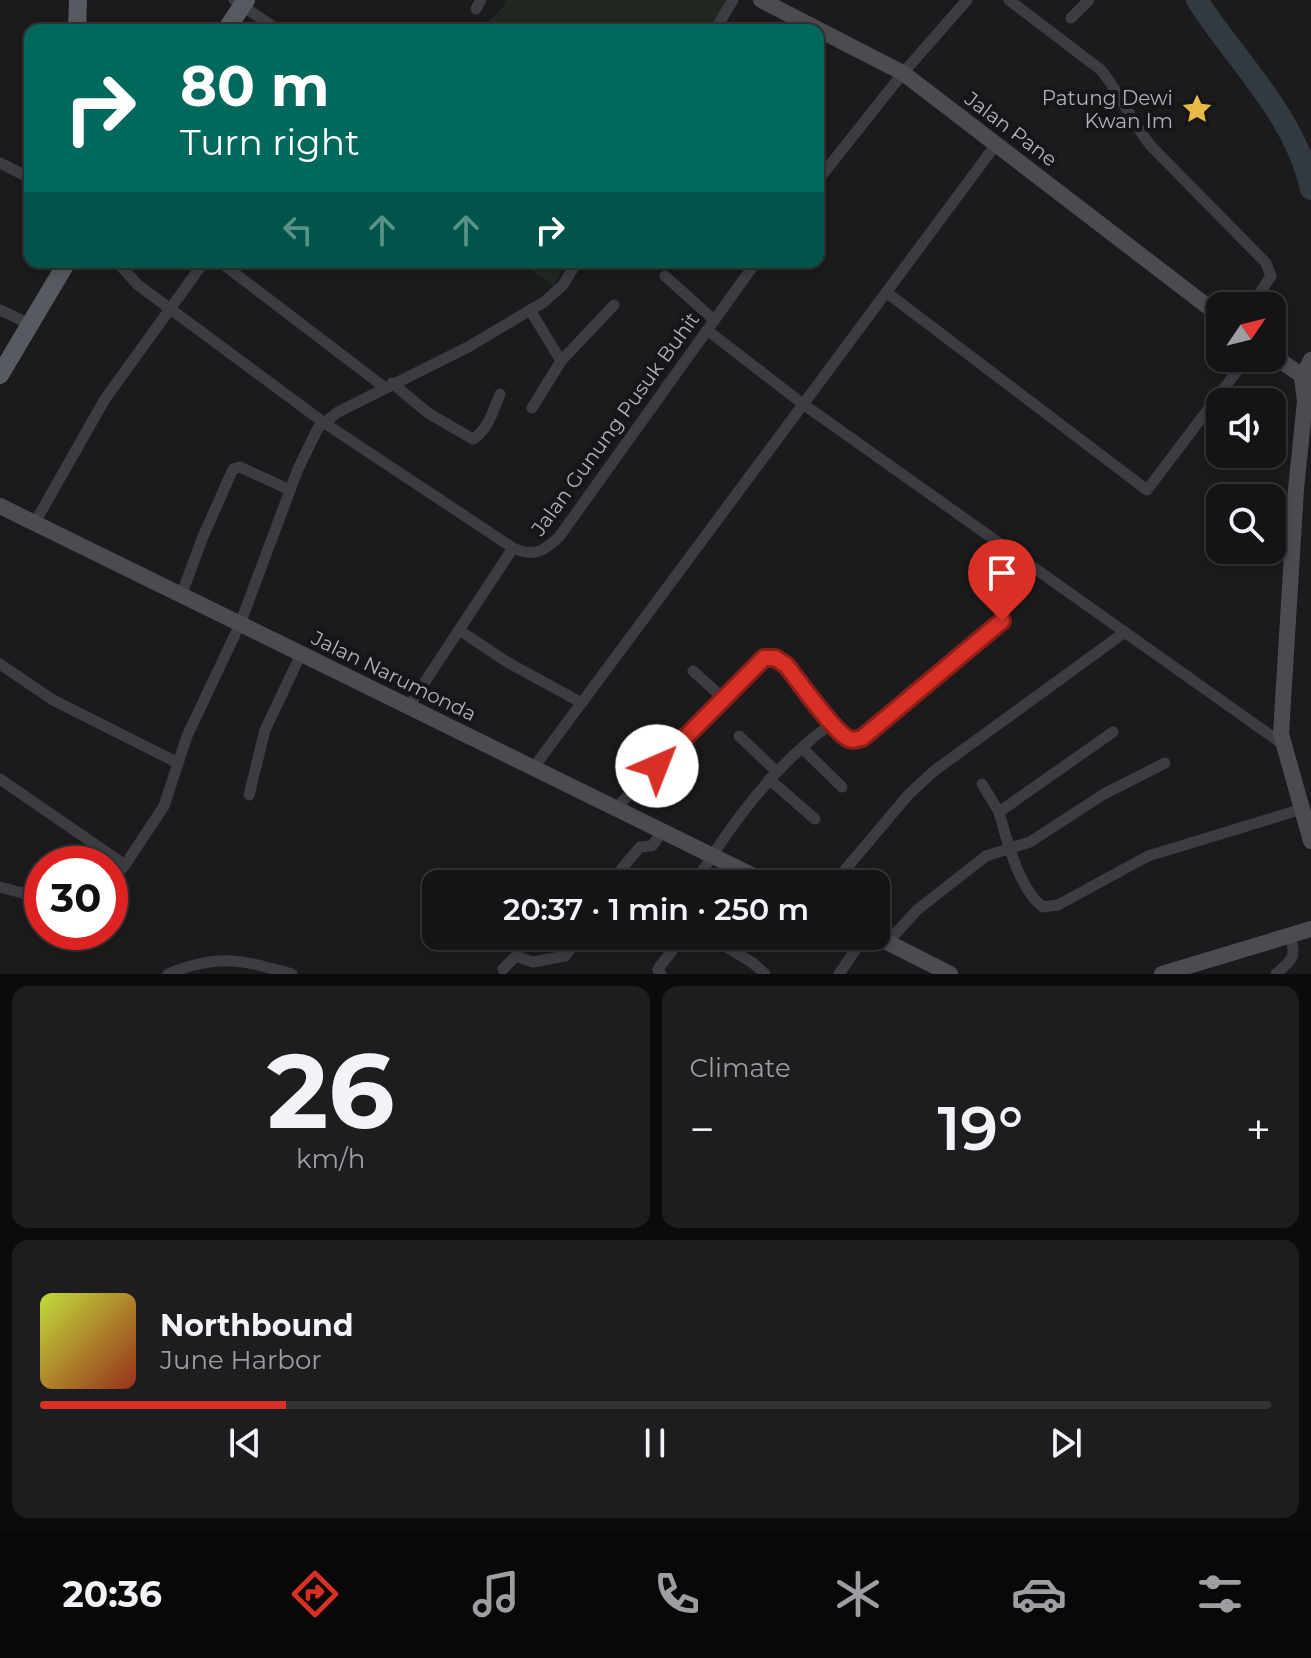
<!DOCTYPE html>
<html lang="en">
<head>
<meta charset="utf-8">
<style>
  body { margin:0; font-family:Montserrat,sans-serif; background:#1d1d1f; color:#f1f3f6; height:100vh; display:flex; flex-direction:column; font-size:30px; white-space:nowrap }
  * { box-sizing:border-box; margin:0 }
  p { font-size:26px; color:#9d9ea1 }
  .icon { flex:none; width:44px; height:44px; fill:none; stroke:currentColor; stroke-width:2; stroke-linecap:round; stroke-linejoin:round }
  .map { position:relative; height:974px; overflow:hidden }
  .panel { display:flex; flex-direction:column; gap:12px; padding:12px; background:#0b0b0c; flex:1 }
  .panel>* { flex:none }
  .guide { position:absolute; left:24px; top:24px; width:800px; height:244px; border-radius:16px; box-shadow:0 4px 12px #0003,0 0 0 2px #333335; background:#00695c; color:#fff; overflow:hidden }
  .needle { width:52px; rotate:55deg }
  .tools { position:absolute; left:1206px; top:292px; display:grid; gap:16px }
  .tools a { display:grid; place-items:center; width:80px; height:80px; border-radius:16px; background:#141416; box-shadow:0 4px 12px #0003,0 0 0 2px #333335; font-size:40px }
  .speed { position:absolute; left:24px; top:846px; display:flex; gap:16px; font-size:40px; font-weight:700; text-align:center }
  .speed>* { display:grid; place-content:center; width:104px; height:104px; border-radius:50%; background:#141416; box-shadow:0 4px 12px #0003,0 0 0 2px #333335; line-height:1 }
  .speed .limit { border:12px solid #d22; background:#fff; color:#111 }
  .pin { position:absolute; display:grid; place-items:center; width:68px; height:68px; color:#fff; margin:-82px -34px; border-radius:50% 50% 50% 0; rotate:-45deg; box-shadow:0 0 8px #0007 }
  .pin .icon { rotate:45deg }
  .me { position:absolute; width:88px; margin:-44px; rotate:44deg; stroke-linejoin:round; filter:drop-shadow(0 0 6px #0008) }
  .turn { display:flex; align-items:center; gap:28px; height:168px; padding:0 24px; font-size:36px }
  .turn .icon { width:104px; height:104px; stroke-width:2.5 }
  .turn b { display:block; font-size:56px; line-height:68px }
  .lanes { display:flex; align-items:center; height:76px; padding:0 24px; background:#0003; justify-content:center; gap:40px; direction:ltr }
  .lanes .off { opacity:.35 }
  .big { font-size:60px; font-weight:600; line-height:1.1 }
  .panel .widget { flex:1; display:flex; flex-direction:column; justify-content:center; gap:12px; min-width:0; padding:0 28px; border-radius:16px; background:#1d1d1f }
  .panel .dial { align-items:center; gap:0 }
  .dial b { font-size:104px; line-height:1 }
  .song { display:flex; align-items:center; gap:24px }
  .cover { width:96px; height:96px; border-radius:12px; background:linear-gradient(135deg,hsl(70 70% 55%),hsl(10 70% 35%)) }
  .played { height:8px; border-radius:4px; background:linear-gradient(90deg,#d93025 20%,#333335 20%) }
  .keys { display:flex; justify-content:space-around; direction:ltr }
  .heat { display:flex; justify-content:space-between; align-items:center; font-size:44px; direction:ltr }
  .panel .tiles { flex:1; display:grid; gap:12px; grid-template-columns:1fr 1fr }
  .widget:last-child { grid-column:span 2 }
  .trip { position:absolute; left:422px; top:870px; width:468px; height:80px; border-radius:16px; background:#141416; box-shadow:0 4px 12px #0003,0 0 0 2px #333335; font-weight:600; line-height:80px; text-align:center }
  .dock { display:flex; height:128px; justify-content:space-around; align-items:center; background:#080809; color:#9d9ea1 }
  .dock .icon { width:56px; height:56px }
  .dock .current { color:#d93025 }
  .dock b { font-size:36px; color:#f1f3f6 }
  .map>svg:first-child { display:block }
</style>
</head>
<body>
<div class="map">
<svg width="1311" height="974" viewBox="0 0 1311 974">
  <rect width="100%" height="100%" fill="#1b1b1d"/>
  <!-- green -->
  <g fill="#212822">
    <path d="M506 0H727L709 30H480L503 7Z"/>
    <path d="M520 262H567L553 286Z"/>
  </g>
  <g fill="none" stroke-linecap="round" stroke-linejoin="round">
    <!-- river -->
    <path stroke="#313941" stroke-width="22" d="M1197 0C1236 61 1295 115 1311 189"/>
    <!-- street -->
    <g stroke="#3c3d42" stroke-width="11">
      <path d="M234 0 278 30"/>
      <path d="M1009 0 1101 70C1121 94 1132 124 1152 147L1266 263 1271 276 1251 306"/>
      <path d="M476 9 481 0"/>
      <path d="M1071 18 1089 0"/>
      <path d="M715 30 733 0"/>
      <path d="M0 163 30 178"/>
      <path d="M818 180 903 73 967 0"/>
      <path d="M117 262 138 285 323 422 513 548C534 557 543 552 559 537L756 262"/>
      <path d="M220 262 384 387"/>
      <path d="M665 276 714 320"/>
      <path d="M886 292 1147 490 1247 358"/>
      <path d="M0 310 30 324"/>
      <path d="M530 310 561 361 532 408"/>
      <path d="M707 330 803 404 1284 745"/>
      <path d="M561 361 614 305"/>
      <path d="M392 383 428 413 473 439C488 430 494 409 500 394"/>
      <path d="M34 524 105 399 204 262"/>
      <path d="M181 596 202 539 233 469 240 467 290 490"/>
      <path d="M459 630 507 662 582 703"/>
      <path d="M0 664 53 700 178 763"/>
      <path d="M723 698 764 658 769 656 786 665 836 728"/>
      <path d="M409 706 513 548"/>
      <path d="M1113 732 999 812C1007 841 1019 889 1043 907L1058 905 1148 856 1302 809"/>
      <path d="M739 736 776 771"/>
      <path d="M802 748 842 787"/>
      <path d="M534 767 997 143"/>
      <path d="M0 779 125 865"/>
      <path d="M769 779 815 819"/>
      <path d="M982 784 999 812"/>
      <path d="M249 795 265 730 301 654"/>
      <path d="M616 808 723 698 693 671"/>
      <path d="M110 882 125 865 164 806 187 736 240 624 298 469 318 428 338 412 468 347 544 302 563 285 577 262"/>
      <path d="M609 884 640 847 652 846 662 832"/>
      <path d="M694 884C726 833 760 784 805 745 812 739 821 729 830 727 838 726 844 735 850 740L862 738 1002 621"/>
      <path d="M833 884 909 794 934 771 1125 632"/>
      <path d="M0 887 42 898"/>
      <path d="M708 936 753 963 765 974"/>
      <path d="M888 942 917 910 986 856 1030 842 1104 794 1165 763"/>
      <path d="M503 969 516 956 533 962 565 956 581 936"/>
      <path d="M168 974C219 953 241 960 292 974"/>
      <path d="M661 974 658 970 660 966 684 936"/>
      <path d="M839 974 865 936"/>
      <path d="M1276 974C1292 959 1297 958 1290 936"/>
    </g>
    <!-- secondary -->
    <g stroke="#4a4c52" stroke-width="16">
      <path d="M761 0 903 73 1220 316"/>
      <path d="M1272 355 1310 381"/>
      <path d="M1311 360 1302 377 1305 401 1296 489 1281 734 1311 841"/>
      <path d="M0 506 770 884"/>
      <path d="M875 936 950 974"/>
      <path d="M1162 974 1311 929"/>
    </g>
    <!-- primary -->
    <g stroke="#585a61" stroke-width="18">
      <path d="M77 30 78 0"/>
      <path d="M226 30 246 0"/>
      <path d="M0 375 67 262"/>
    </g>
  </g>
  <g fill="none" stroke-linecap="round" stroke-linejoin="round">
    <!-- route casing -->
    <g stroke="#8d1f18" stroke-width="20">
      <path id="route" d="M657 766 764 658H775L786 665C798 680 834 732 849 739 854 741 857 739 862 738L1002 621"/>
    </g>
    <!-- route -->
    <use href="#route" stroke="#d93025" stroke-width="14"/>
  </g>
  <!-- icons -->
  <defs>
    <g id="sight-bare" transform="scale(2.4)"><path d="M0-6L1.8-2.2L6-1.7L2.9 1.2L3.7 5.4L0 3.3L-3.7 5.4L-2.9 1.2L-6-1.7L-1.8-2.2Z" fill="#eab946" stroke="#161618" stroke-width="2.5" paint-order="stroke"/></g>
  </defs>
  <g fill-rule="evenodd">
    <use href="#sight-bare" x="1197" y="109"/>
  </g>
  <g text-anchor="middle" stroke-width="8" stroke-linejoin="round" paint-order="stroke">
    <!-- poi labels -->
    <g font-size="20" fill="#aeb2bc" stroke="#161618" text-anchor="end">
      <text x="1173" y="105">Patung Dewi<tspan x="1173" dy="23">Kwan Im</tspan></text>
    </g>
    <!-- street labels -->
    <g font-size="20" fill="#aeb2bc" stroke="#161618">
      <text transform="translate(1011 129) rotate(37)" y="7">Jalan Pane</text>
      <text transform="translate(615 424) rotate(-54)" y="7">Jalan Gunung Pusuk Buhit</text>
      <text transform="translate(394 676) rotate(26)" y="7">Jalan Narumonda</text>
    </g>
  </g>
</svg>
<div class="tools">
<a><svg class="needle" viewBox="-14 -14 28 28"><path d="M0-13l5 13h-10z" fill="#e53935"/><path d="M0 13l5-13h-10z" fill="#9d9ea1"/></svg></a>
<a><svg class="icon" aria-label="sound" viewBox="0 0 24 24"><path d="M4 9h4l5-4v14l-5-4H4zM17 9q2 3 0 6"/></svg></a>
<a><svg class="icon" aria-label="search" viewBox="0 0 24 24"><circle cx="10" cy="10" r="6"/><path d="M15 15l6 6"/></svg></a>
</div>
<div class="speed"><div class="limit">30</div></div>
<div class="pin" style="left:1002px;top:621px;background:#d93025"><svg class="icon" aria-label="arrive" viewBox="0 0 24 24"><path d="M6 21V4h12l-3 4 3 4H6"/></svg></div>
<svg class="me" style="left:657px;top:766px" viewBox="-20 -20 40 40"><circle r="19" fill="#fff"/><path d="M0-13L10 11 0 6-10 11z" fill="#d93025"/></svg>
<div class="trip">20:37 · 1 min · 250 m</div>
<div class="guide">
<div class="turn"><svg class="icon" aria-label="right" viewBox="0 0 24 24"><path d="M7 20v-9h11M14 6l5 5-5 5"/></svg><div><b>80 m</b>Turn right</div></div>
<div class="lanes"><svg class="icon off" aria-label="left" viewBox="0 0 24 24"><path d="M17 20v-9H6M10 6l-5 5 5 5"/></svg><svg class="icon off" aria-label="ahead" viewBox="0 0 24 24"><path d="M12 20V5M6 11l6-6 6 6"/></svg><svg class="icon off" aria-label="ahead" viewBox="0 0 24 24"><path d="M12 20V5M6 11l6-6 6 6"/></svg><svg class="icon" aria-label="right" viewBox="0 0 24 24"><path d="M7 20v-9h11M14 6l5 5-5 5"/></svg></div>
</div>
</div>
<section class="panel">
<div class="tiles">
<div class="widget dial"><b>26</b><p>km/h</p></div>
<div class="widget"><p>Climate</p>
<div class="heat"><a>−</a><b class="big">19°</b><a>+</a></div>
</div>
<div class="widget">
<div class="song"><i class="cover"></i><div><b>Northbound</b><p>June Harbor</p></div></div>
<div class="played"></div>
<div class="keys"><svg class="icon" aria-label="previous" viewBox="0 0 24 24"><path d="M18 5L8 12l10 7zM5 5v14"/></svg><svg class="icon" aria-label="pause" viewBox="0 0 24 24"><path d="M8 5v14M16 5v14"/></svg><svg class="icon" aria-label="next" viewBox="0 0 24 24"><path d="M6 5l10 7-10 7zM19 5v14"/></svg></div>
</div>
</div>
</section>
<nav class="dock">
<b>20:36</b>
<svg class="icon current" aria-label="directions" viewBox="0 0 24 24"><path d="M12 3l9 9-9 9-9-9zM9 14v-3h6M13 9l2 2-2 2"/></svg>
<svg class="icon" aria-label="music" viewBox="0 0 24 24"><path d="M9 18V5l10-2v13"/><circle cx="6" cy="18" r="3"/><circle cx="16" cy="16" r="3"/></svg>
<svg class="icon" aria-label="phone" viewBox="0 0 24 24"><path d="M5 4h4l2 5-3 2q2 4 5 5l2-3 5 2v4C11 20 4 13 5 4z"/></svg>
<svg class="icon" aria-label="climate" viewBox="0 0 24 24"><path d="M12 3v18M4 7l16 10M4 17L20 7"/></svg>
<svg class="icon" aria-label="car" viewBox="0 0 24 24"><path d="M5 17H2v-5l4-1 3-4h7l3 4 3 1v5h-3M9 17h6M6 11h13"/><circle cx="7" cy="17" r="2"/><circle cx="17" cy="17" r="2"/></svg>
<svg class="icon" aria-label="filters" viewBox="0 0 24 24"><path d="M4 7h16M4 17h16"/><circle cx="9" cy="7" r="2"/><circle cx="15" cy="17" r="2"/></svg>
</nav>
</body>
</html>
